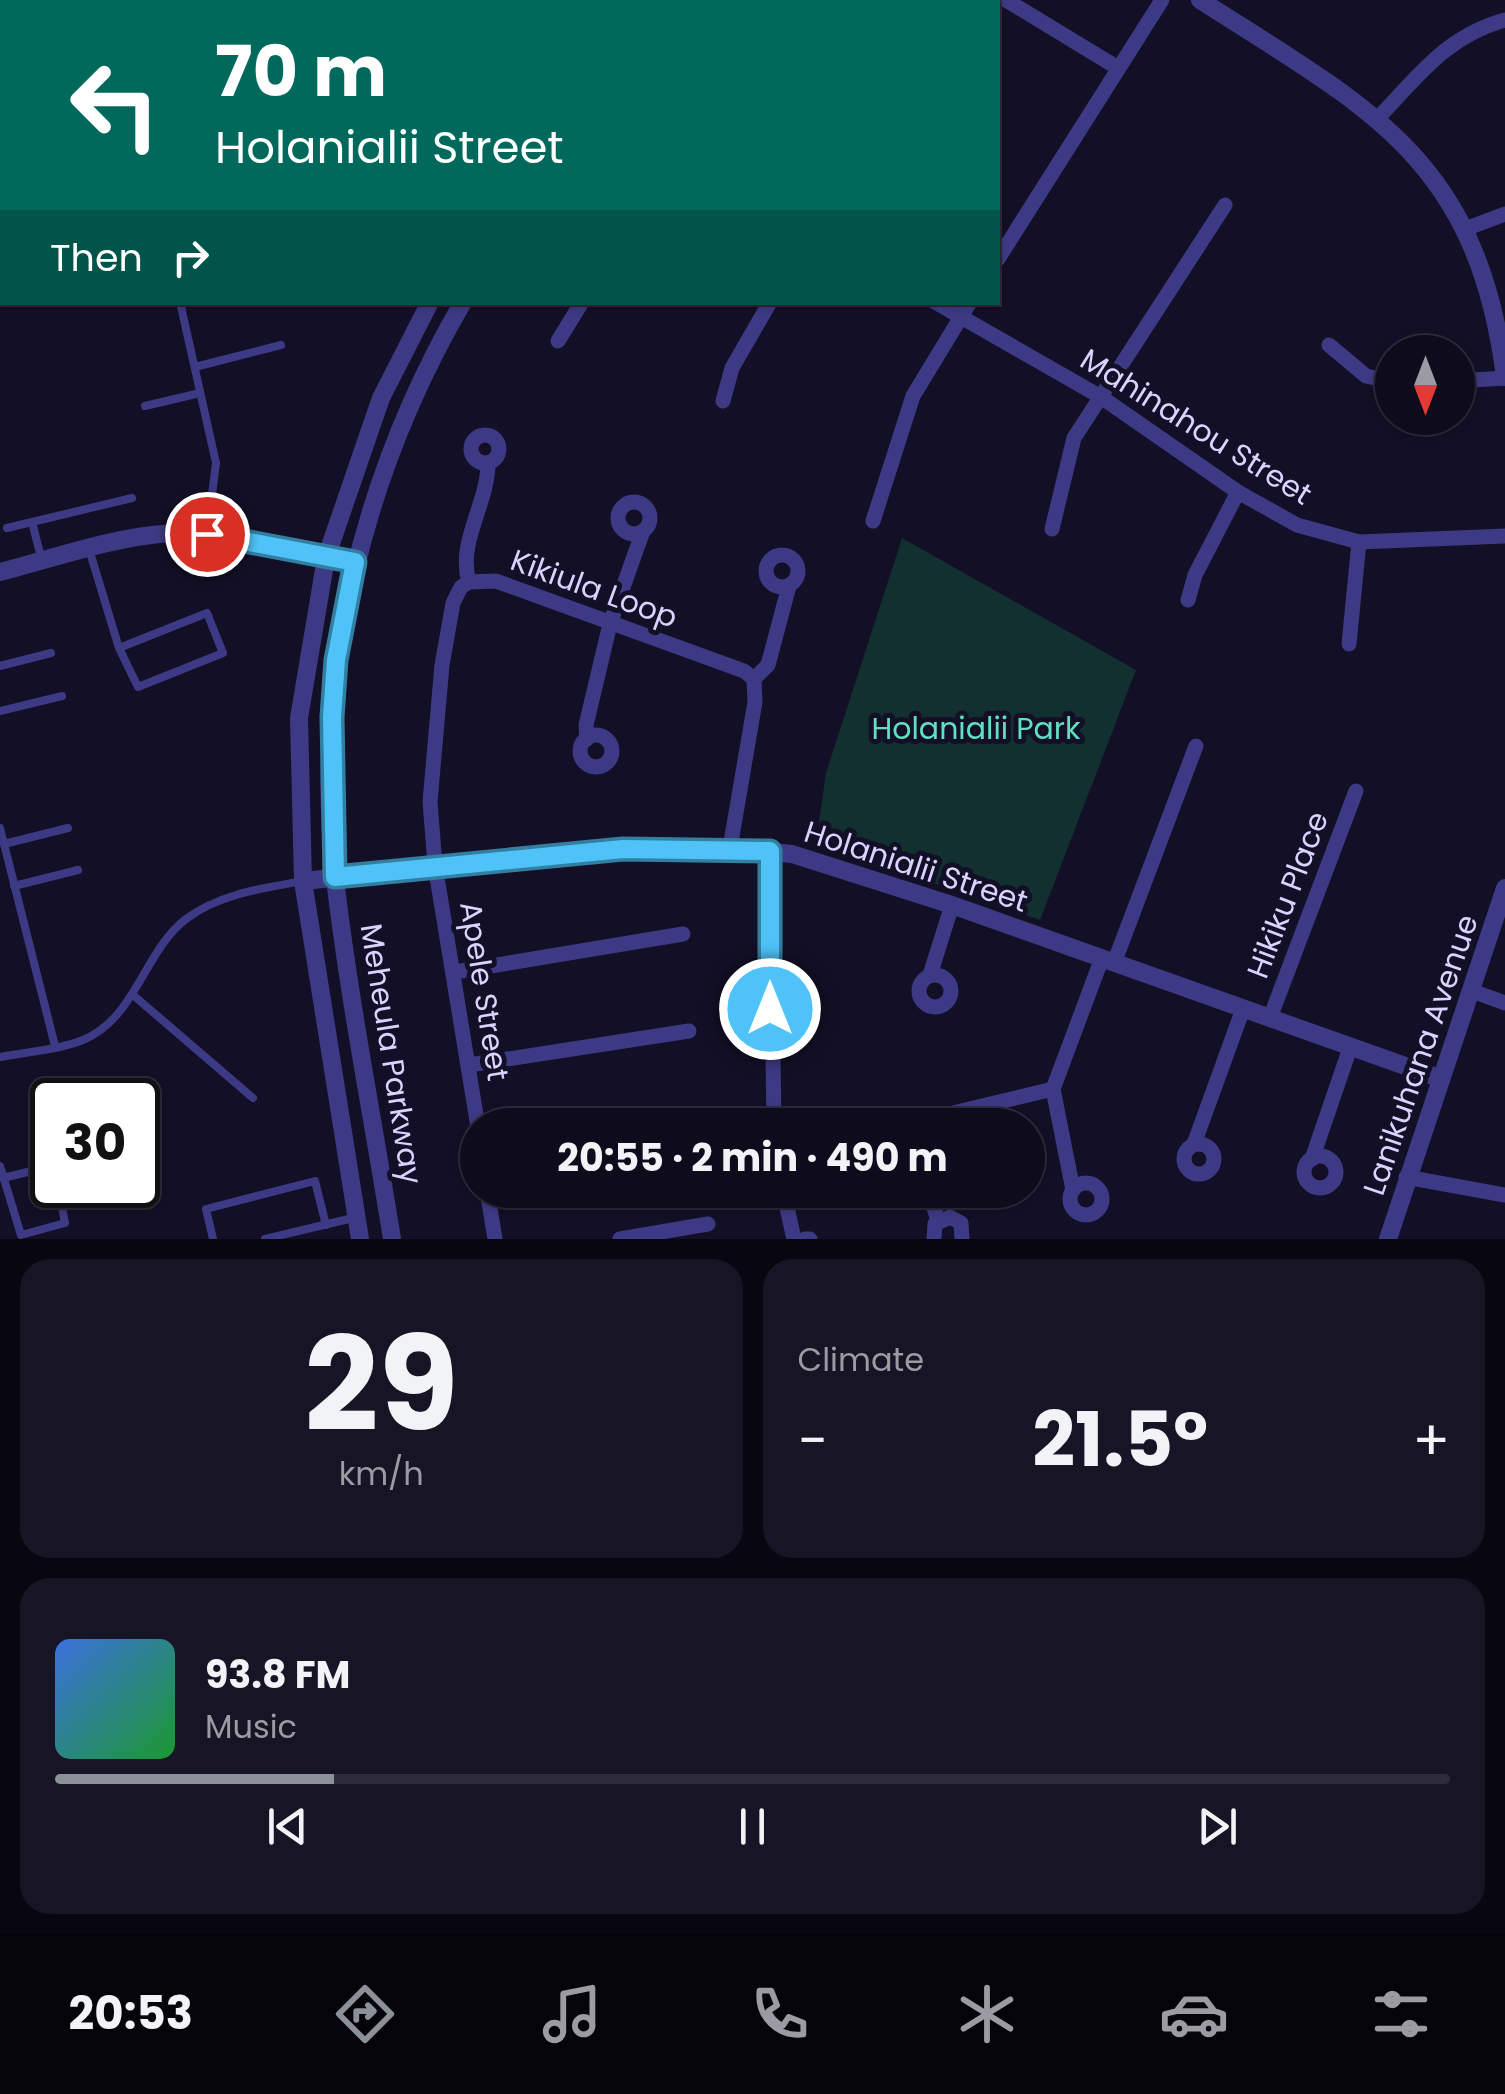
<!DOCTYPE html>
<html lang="en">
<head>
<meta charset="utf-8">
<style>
  body { margin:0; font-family:Poppins,sans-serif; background:#171425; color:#f1f3f6; height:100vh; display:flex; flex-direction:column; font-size:38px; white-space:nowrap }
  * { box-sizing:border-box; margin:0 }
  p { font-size:32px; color:#9b9ba3 }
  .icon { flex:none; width:55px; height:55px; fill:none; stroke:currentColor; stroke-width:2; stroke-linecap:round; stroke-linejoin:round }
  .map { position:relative; height:1239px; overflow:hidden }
  .panel { display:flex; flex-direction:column; gap:20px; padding:20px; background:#08060f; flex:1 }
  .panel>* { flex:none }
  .guide { position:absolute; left:0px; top:0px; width:1000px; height:305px; box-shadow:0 2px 8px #0004,0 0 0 2px #2e2b3b; background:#00695c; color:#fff; overflow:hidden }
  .needle { width:65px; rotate:180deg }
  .fabs { position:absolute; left:1375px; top:335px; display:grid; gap:20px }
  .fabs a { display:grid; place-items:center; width:100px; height:100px; border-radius:50%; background:#0e0b1c; box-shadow:0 2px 8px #0004,0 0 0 2px #2e2b3b; font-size:50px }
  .speed { position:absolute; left:30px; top:1078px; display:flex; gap:20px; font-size:50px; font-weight:700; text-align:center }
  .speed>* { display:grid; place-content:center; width:130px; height:130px; border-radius:50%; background:#0e0b1c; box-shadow:0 2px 8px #0004,0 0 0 2px #2e2b3b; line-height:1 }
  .speed .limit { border:5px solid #111; border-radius:15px; background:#fff; color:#111 }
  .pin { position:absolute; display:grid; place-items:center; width:85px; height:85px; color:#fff; margin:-42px; border:5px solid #fff; border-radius:50%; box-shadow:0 2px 10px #0007 }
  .me { position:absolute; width:110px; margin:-55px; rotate:0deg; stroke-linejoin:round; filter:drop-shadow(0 0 8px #0008) }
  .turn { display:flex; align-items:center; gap:35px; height:210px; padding:0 50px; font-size:45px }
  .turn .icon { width:130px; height:130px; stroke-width:2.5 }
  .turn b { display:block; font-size:70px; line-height:85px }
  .then { display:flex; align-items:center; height:95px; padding:0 50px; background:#0003; gap:20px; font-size:38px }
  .big { font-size:75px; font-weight:700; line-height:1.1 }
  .panel .widget { flex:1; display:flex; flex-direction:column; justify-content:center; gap:15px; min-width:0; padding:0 35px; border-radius:30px; background:#171425 }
  .panel .dial { align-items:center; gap:0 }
  .dial b { font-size:130px; line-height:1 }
  .song { display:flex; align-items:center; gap:30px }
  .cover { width:120px; height:120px; border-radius:15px; background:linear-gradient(135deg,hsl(220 70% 55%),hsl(130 70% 35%)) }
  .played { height:10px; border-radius:5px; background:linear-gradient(90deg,#8c9099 20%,#2e2b3b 20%) }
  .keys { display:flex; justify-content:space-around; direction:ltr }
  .heat { display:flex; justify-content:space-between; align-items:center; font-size:55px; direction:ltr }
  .panel .tiles { flex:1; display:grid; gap:20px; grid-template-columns:1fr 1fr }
  .widget:last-child { grid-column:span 2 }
  .trip { position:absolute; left:460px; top:1108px; width:585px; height:100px; border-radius:50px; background:#0e0b1c; box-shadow:0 2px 8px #0004,0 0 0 2px #2e2b3b; font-weight:700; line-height:100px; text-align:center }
  .menu { display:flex; height:160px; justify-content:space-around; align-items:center; background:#06040b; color:#9b9ba3 }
  .menu .icon { width:70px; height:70px }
  .menu .on { color:#8c9099 }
  .menu b { font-size:45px; color:#f1f3f6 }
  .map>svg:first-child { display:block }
</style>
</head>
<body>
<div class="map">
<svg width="1505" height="1239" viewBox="0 0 1505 1239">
  <rect width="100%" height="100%" fill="#130f26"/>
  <!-- green -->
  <path fill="#12302f" d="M902 538 1136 670 1040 920 816 842 826 773Z"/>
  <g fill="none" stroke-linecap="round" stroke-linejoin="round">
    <!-- service -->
    <g stroke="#3d3a85" stroke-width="8">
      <path d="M180 302 216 463 207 534"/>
      <path d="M195 367 281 345"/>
      <path d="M145 406 200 393"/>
      <path d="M32 522 42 561"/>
      <path d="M7 528 132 498"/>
      <path d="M89 549 119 648 138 687 223 653 207 613 119 648"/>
      <path d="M0 666 51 653"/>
      <path d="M0 711 62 696"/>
      <path d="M0 828 55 1046"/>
      <path d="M4 844 68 828"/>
      <path d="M14 886 78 870"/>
      <path d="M133 995 253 1098"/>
      <path d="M0 1057C26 1052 58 1050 83 1040 136 1018 144 951 186 919 219 894 264 888 303 881"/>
      <path d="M0 1166 21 1235 65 1223 58 1185"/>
      <path d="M3 1178 48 1167 52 1170"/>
      <path d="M213 1239 206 1209 315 1181 326 1225"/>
      <path d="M265 1239 353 1218"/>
    </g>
    <!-- minor -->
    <g stroke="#3d3a85" stroke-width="15">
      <path d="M38 0 39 2"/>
      <path d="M216 0 220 2"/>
      <path d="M462 0 466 2"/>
      <path d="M1006 0 1118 68"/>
      <path d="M296 2 297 0"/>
      <path d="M485 2 486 0"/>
      <path d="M772 2 773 0"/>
      <path d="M1379 117C1419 75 1447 36 1505 20"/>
      <path d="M0 179 2 178"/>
      <path d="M1465 229 1505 214"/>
      <path d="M998 259 1162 0"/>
      <path d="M935 302 1101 397 1238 492 1297 525 1359 542 1505 536"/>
      <path d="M558 341 582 302"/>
      <path d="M1329 345 1366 376 1392 382"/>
      <path d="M1458 381 1505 378"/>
      <path d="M723 401 732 368 770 302"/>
      <circle cx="485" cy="449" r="14"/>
      <circle cx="634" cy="518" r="16"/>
      <path d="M873 521 913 396 970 302"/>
      <path d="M1052 529 1074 438 1225 205"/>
      <circle cx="782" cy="571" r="16"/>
      <path d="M469 582C457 542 488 504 488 463"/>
      <path d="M1188 600 1195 575 1238 492"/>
      <path d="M1349 644 1359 542"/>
      <path d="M754 679 768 665 789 586"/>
      <circle cx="596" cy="751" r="16"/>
      <path d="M587 739 586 725 610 624 643 531"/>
      <path d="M770 851 774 1125"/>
      <path d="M1114 963 1196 746"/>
      <path d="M455 972 683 934"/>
      <circle cx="935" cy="991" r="16"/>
      <path d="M930 975 952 905"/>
      <path d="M1472 991 1505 1003"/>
      <path d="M1270 1018 1356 791"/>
      <path d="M469 1065 689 1031"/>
      <path d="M1053 1089 1073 1190"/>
      <path d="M903 1125 1053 1089 1102 958"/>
      <path d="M478 1127 435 865 430 802 442 665 453 603 461 587 469 582 496 581 744 671 754 679 755 702 730 848"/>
      <circle cx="1199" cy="1159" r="15"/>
      <path d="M1194 1144 1243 1009"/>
      <circle cx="1320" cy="1172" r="16"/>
      <path d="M1312 1159 1350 1048"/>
      <path d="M1406 1177 1505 1195"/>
      <circle cx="1086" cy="1199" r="16"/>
      <path d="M487 1190 495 1239"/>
      <path d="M783 1190 794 1239"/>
      <path d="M928 1190 938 1220"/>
      <path d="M620 1239 708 1224"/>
      <path d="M805 1239H810"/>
      <path d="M934 1239 935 1224 950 1217 961 1223 962 1239"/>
    </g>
    <!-- tertiary -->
    <g stroke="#3d3a85" stroke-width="18">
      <path d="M1200 0C1370 109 1477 158 1505 377"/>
      <path d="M610 2 612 0"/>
      <path d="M648 2 649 0"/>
      <path d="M0 572C63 556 131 530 196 533 251 535 302 553 355 563"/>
      <path d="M303 881 623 849 730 848 792 854 952 905 1439 1078"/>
      <path d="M360 1239 303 881 299 718 326 558 381 398 430 302"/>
      <path d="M392 1239C373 1119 349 999 335 879 312 680 362 475 463 302"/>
      <path d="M1388 1239 1505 888"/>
    </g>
  </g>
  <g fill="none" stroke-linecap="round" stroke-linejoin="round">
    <!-- route casing -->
    <g stroke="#337fa1" stroke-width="25">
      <path id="route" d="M207 534 355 562 336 660 332 717 335 877 623 849 770 851V1009"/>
    </g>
    <!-- route -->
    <use href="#route" stroke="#4fc3f7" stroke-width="18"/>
  </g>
  <g text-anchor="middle" stroke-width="10" stroke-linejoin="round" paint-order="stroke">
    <!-- street labels -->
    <g font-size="30" fill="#d9d4ff" stroke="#130f26">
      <text transform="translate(1196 427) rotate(32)" y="10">Mahinahou Street</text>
      <text transform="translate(594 589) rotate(20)" y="10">Kikiula Loop</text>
      <text transform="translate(916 867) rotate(18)" y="10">Holanialii Street</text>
      <text transform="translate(1288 895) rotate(-69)" y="10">Hikiku Place</text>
      <text transform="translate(484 991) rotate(81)" y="10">Apele Street</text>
      <text transform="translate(391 1054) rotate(81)" y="10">Meheula Parkway</text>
      <text transform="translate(1421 1055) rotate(-71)" y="10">Lanikuhana Avenue</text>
    </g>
    <!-- park labels -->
    <g font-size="30" fill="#5fe0c0" stroke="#130f26">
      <text x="976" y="739">Holanialii Park</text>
    </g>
  </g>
</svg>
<div class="fabs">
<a><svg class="needle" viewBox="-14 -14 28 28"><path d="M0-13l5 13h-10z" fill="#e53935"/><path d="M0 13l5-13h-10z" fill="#9b9ba3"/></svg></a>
</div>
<div class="speed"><div class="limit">30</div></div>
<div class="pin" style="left:207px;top:534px;background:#d93025"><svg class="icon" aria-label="arrive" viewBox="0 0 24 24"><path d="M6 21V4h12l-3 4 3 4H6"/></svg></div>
<svg class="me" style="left:770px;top:1009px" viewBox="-20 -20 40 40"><circle r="17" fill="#4fc3f7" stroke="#fff" stroke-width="3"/><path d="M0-11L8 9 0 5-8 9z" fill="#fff"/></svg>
<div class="trip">20:55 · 2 min · 490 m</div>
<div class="guide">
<div class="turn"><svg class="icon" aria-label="left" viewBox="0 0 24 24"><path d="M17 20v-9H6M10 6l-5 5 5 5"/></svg><div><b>70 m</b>Holanialii Street</div></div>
<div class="then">Then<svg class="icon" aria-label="right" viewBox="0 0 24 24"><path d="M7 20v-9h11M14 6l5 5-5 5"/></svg></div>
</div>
</div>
<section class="panel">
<div class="tiles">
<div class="widget dial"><b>29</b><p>km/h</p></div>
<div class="widget"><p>Climate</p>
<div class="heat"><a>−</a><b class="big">21.5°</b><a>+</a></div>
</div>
<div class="widget">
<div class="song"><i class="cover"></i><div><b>93.8 FM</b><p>Music</p></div></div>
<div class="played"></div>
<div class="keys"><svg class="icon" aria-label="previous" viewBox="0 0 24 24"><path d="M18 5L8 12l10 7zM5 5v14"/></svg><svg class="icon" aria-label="pause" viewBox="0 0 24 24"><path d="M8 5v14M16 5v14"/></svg><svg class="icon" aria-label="next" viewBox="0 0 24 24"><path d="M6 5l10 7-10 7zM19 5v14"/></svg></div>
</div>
</div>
</section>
<nav class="menu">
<b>20:53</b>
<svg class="icon on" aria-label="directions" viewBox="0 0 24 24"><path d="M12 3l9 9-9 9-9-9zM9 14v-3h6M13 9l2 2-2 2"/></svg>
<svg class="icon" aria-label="music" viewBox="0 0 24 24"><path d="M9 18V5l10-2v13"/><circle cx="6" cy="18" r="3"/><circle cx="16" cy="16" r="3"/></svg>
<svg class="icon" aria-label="phone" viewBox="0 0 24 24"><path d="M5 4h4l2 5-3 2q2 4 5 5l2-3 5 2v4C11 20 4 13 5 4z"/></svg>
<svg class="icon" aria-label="climate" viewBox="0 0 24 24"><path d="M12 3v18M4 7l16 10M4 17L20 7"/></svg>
<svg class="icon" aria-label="car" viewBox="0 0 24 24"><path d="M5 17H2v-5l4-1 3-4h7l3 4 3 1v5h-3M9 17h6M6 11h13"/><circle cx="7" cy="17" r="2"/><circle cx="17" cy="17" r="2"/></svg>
<svg class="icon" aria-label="filters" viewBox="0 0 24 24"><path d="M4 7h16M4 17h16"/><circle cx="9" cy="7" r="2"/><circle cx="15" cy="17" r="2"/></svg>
</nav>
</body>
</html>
